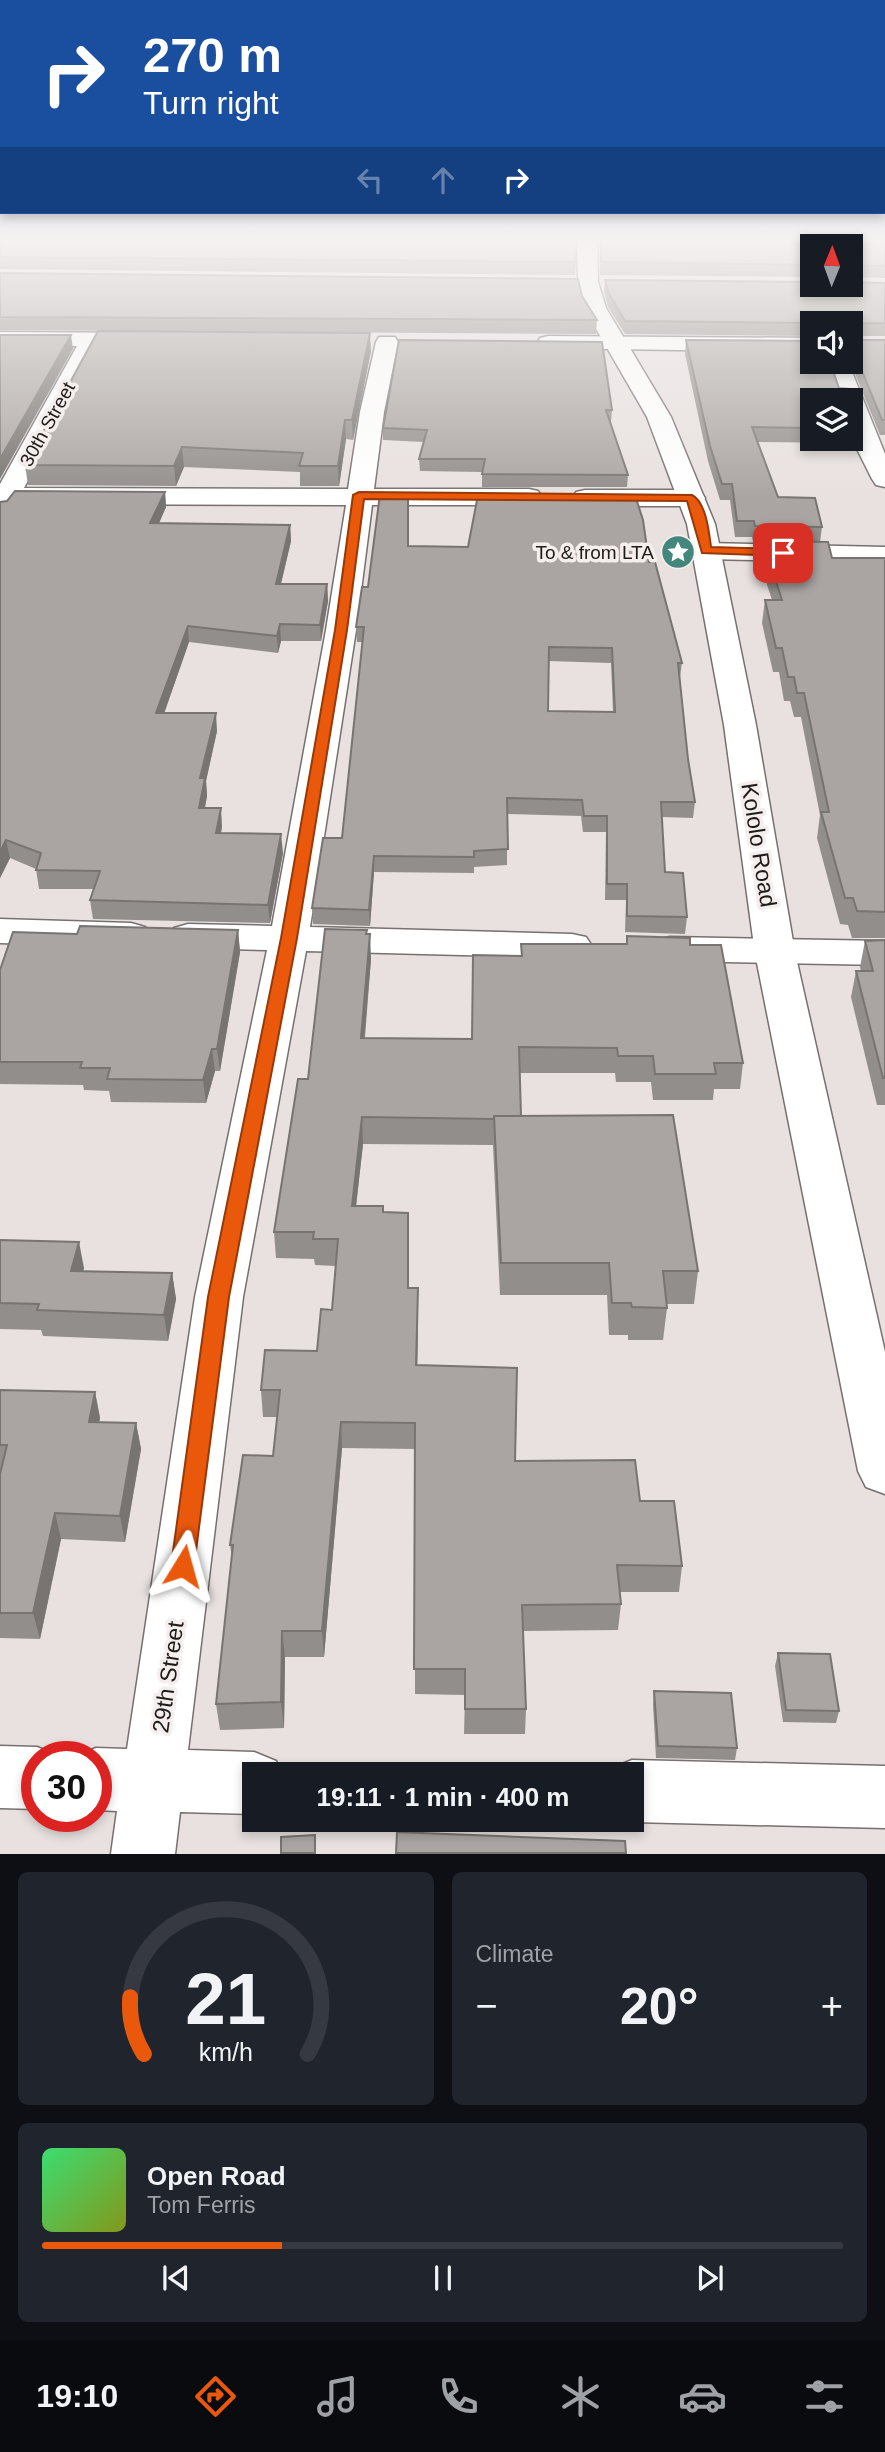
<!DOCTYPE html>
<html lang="en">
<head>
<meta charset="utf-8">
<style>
  body { margin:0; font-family:Arial,sans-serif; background:#20242c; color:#f1f3f6; height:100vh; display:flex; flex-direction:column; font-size:26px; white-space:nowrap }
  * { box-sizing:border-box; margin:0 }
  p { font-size:23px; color:#9ea1a6 }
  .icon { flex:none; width:38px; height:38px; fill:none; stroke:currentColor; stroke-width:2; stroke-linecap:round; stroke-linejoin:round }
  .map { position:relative; height:1854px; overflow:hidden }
  .side { display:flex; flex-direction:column; gap:18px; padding:18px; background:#0d0f14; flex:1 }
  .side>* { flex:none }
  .guide { position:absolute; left:0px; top:0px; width:886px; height:214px; box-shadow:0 4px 10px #0003; background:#1a4fa0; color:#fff; overflow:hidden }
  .needle { width:46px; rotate:1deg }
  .buttons { position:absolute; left:800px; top:234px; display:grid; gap:14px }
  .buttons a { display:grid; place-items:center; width:63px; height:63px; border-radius:0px; background:#171b24; box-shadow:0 4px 10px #0003; font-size:35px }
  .speed { position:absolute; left:21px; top:1741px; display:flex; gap:14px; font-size:35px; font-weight:700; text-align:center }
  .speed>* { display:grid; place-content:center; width:91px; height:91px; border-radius:50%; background:#171b24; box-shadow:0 4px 10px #0003; line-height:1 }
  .speed .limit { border:10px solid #d22; background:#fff; color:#111 }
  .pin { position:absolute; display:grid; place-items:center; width:60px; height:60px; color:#fff; margin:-30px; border-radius:14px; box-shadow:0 4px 10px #0006 }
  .me { position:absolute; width:77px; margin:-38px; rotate:8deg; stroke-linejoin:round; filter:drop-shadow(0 0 5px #0008) }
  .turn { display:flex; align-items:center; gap:24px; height:147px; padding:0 28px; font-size:32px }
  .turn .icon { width:91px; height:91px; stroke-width:2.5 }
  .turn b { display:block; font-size:49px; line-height:60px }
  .lanes { display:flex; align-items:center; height:66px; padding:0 28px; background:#0003; justify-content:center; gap:35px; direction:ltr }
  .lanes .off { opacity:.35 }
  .big { font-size:52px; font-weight:700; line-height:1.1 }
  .side .widget { flex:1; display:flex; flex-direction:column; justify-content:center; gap:10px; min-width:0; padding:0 24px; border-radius:10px; background:#20242c }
  .side .dial { align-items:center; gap:0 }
  .dial svg { height:182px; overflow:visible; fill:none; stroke:#363941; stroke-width:7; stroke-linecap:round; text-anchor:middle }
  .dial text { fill:#f1f3f6; stroke:none }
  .song { display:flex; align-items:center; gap:21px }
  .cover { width:84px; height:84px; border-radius:10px; background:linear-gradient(135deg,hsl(140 70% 55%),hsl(70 70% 35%)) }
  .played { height:7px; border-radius:4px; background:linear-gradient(90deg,#ea580c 30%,#363941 30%) }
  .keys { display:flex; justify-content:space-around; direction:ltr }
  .heat { display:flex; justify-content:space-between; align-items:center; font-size:38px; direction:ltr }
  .side .tiles { flex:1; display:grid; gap:18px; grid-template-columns:1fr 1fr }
  .widget:last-child { grid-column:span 2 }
  .trip { position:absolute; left:242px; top:1762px; width:402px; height:70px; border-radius:0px; background:#171b24; box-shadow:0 4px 10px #0003; font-weight:700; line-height:70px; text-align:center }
  .dock { display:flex; height:112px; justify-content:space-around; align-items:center; background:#090b0e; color:#9ea1a6 }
  .dock .icon { width:49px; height:49px }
  .dock .active { color:#ea580c }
  .dock b { font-size:32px; color:#f1f3f6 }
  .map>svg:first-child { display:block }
</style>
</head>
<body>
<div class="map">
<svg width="885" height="1854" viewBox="0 0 885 1854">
  <rect width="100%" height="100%" fill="#e8e1e0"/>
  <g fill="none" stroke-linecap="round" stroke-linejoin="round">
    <!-- street casing -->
    <g stroke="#76706f" stroke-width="3">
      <g id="street">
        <path d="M0 332 145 333 153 335 156 340 153 345 99 346 24 488 348 489 360 412 376 342 379 337H395L398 342 384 412 374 489H529L538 491 542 497 538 503 529 505H372L356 630 310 927 572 934 586 937 592 946 586 955 572 958 306 951 243 1297 188 1750 254 1752 276 1761 282 1774H254V1814L180 1812 175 1854H111L117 1811 96 1810V1757H74L96 1748 127 1749 195 1297 267 950 188 948 174 944 169 936 174 928 188 924 272 926 326 630 346 505 16 504 9 514 0 516V484L77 346H0Z"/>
        <path d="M548 336 812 338V352L540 348 537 343 540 338Z"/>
        <path d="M826 362H848L885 454V487L876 485 872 479 850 435V401H839Z"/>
        <path d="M585 490H692L701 492 705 498 701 504 692 506H585L576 504 572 498 576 492Z"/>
        <path d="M706 543 885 547V563L706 559 696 557 692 551 696 545Z"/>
        <path d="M0 919 131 923 145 927 150 935 145 943 131 947 0 943Z"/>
        <path d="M670 937 885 941V965L670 961 656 958 650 949 656 940Z"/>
        <path d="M0 1746 37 1747 59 1756 37 1757V1809L0 1808Z"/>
        <path d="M632 1760 885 1766V1828L632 1822 626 1820H632V1774H607L610 1769Z"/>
      </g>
    </g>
    <!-- secondary casing -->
    <g stroke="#76706f" stroke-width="3">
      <path id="secondary" d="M577 239H597L598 282 606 308 671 417 715 524 756 725 795 953 885 1352V1494L866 1487 858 1471 755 953 724 725 687 524 647 417 584 308 578 282Z"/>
    </g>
    <!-- street -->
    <use href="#street" fill="#fff" fill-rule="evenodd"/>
    <!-- secondary -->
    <use href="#secondary" fill="#fff" fill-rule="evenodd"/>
  </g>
  <!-- wall -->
  <g fill="#928e8b" fill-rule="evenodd">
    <path d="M0 239 576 262 575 275 0 269Z"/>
    <path d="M600 239H885V278L850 277V247H812V277L600 275Z"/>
    <path d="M0 273 582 296 597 320 596 334 0 330Z"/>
    <path d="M605 280 885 283V336H850V324H812V336L625 334 608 307 604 292Z"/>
    <path d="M686 340 812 401V439H850V422L853 428 851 443 758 442 778 497 822 527 820 542 832 558H885V938H852L848 925 840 924 817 838 820 815 801 717H794L790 701H784L779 672H773L762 623 765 600H772L760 563 762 542 753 541 752 537H735L730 500H720L708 461 685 354Z"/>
    <path d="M850 340H885V435H880L850 361Z"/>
    <path d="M371 351 353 440 346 439 339 486H300V472L184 467 176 486 28 485 25 465Z"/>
    <path d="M612 410 611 422H610L628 475 627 487H482V472L420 471 419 459 424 442 383 440V428Z"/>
    <path d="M165 492 166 507 159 523 290 525 291 541 281 584H327L328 601 321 641H281L278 653 189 642 164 713 217 731 206 781 207 796 205 808 222 826 221 833 283 853 270 923 93 919 90 900 94 889H39L36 869 10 858 0 878V502Z"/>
    <path d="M408 546 649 562 682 663 680 677 688 759 695 802 693 818 662 817 665 872 687 917 685 934 625 932 626 900H605L606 832H583L581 816 507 814V865L474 867V873L374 872 370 926 313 924 312 908 342 838 363 642H357L356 627 368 587ZM548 661 611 663 613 712 548 711Z"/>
    <path d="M238 930 240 952 220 1071H215L206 1103 111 1102 109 1091 84 1090 83 1085 0 1084V970L77 934Z"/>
    <path d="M367 934 371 959 365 1038 472 1039 521 956V944H626L627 936 690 945 743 1063 740 1089H714L713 1100H653L651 1082H616L615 1073H520L521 1116 698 1271 694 1304H667V1308L663 1340H628V1335H609L607 1295H500L493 1145 363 1144 356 1206 383 1212 409 1239 408 1288 418 1314 417 1365 515 1461 640 1501 682 1566 679 1592H620L621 1604 618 1630 523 1631 526 1709 525 1734H464L465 1695 415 1694V1449L342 1448 324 1657H285L284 1728 220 1730 216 1704 232 1558 230 1545 273 1456 277 1417H263L261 1390 317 1351 332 1310 336 1266 315 1265 314 1259 276 1258 274 1232 308 1079Z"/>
    <path d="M885 940V1105H877L851 997 856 971H861L860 967 865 941Z"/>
    <path d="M0 1240 84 1268 83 1271 172 1273 176 1299 168 1341 43 1336 41 1330 0 1329Z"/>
    <path d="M0 1390 95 1392 100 1418 99 1422 136 1423 141 1449 125 1542 61 1539 40 1639 0 1638Z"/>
    <path d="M778 1653 839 1711 836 1723 783 1722 775 1666Z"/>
    <path d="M654 1691 737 1748 735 1760 656 1758 653 1704Z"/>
  </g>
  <!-- shaded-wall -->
  <g fill="#777471">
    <path d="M370 333 371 351 353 440 352 420Z"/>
    <path d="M71 335 73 349 0 479V459Z"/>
    <path d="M345 420 346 439 339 486 338 466Z"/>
    <path d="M182 447 184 467 176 486 174 466Z"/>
    <path d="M165 492 166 507 152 539 150 523Z"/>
    <path d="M290 525 291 541 277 600 276 584Z"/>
    <path d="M327 584 328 601 321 641 320 625Z"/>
    <path d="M280 624 281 641 278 653 277 636Z"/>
    <path d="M188 626 189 642 158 731 156 713Z"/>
    <path d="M216 713 217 731 206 781 207 796 201 826 199 808 200 778Z"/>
    <path d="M221 808 222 826 218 851 216 833Z"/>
    <path d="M281 834 283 853 270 923 268 905Z"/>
    <path d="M6 840 10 858 0 878V852Z"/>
    <path d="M374 856V872L370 926 369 910Z"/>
    <path d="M238 930 240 952 220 1071 217 1049Z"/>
    <path d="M370 934 371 959 362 1064 361 1038Z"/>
    <path d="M212 1049 215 1071 206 1103 203 1080Z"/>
    <path d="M362 1117 363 1144 353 1233 352 1206Z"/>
    <path d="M79 1242 84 1268 76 1297 71 1271Z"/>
    <path d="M172 1273 176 1299 168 1341 164 1315Z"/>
    <path d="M418 1288V1314L417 1392 416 1365Z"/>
    <path d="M95 1392 100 1418 94 1448 89 1422Z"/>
    <path d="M341 1422 342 1448 324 1657 322 1631Z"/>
    <path d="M136 1423 141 1449 125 1542 120 1516Z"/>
    <path d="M55 1513 61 1539 40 1639 33 1613Z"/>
    <path d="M282 1631 285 1657 284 1728 281 1702Z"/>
  </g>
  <!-- building -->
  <g fill="#aaa5a2" stroke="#777471" stroke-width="2" fill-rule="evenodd">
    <path d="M0 239H576V262L0 257Z"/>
    <path d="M601 239H885V266L852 265 850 267V247H812V265L601 262Z"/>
    <path d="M0 273 578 279 582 296 597 320 0 317Z"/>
    <path d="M605 280 812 282V285H850V282L885 283V323L816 324V323L625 321 609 294Z"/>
    <path d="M98 331 370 333 352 420H345L338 466H299L303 453 182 447 174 466 25 465Z"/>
    <path d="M0 335H71L0 459Z"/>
    <path d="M399 340 602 342 612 410H606L628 475 482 474 485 459H419L427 430 383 428Z"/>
    <path d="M686 340 812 341V362H830L839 388 849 389V401H812V428L752 427 778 497 815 498 822 527 755 526 754 521H737L732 484H722L710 446Z"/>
    <path d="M850 340H885V420H882L852 347H850Z"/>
    <path d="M15 491 165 492 150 523 290 525 276 584H327L320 625 280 624 277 636 188 626 156 713H216L200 778H205L199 808H221L216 833 281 834 268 905 90 900 100 871 36 870 41 853 6 840 0 852V502L7 501Z"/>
    <path d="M380 494H408V546L468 547 478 495H635L643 520 649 562H655L682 663H678L688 759 695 802H661L665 872 683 873 687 917 627 916V884H607V816H584L582 800 507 798 508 849 474 851V857L374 856 369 910 312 908 323 838H342L364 627H356L362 587H368ZM549 647 612 648 615 712 548 711Z"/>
    <path d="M763 541 828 542 832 558H885V912L857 911 853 898H845L821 812H829L804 693H797L794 677H788L782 648H776L765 600H782Z"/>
    <path d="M80 926 238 930 217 1049H212L203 1080 107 1079 110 1068H80L82 1062H0V970L13 932 77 934Z"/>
    <path d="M325 929 367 930 366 934H370L361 1038 472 1039 473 955 522 956 521 944H627V936L690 938V945H721L743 1063H714L716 1074H655L653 1056H618L617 1048 519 1047 521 1116H494V1119L362 1117 352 1206H383V1212L408 1213V1288H418L416 1365 517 1368 515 1461 635 1460 640 1501H674L682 1566 617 1565 621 1604 522 1605 526 1709H465V1669H414L415 1423 341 1422 322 1631H282L281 1702 216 1704 233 1545H230L243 1455 273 1456 280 1390H261L265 1350 317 1351 321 1309 332 1310 338 1239H313L314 1232H274L298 1079H308Z"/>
    <path d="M885 940V1078H883L856 971H873L865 941Z"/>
    <path d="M673 1115 698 1271H663L667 1308 632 1307 631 1303H612L609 1263H501L494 1116Z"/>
    <path d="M0 1240 79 1242 71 1271 172 1273 164 1315 37 1310 39 1304 0 1303Z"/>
    <path d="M0 1390 95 1392 89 1422 136 1423 120 1516 55 1513 33 1613H0V1474L7 1445H0Z"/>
    <path d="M778 1653 830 1654 839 1711 786 1710Z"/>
    <path d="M654 1691 731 1693 737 1748 658 1746Z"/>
    <path d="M397 1832 625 1841 626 1853H396Z"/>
    <path d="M315 1835V1853H281V1837Z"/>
  </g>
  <!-- sky -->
  <linearGradient id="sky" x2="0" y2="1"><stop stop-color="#97a3d9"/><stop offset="0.48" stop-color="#f5f2f1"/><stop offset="1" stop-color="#f5f2f1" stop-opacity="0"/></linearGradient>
  <rect width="885" height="499" fill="url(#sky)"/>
  <!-- route -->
  <path fill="#ea580c" stroke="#983908" stroke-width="2" d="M359 492 692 495C706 502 709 532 711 547L783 549 788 553 783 556 702 553 687 501 364 499 347 630 297 938 229 1297 194 1566 191 1573 183 1576 174 1573 171 1566 208 1297 281 938 335 630 353 495Z"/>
  <!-- icons -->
  <defs>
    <g id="sight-disc" transform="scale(1.75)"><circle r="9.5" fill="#43877c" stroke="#f5eeed"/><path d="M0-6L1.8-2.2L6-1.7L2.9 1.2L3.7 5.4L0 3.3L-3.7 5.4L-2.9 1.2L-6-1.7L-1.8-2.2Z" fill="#fff"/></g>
  </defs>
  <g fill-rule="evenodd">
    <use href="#sight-disc" x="678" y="552"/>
  </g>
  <g text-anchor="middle" stroke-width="7" stroke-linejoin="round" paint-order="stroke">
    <!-- far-street labels -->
    <g font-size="19" fill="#1e1c1b" stroke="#f5eeed">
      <text transform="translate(47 424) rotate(-61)" y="7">30th Street</text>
    </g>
    <!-- far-poi labels -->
    <g font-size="19" fill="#1e1c1b" stroke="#f5eeed" text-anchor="end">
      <text x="654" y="559">To &amp; from LTA</text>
    </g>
    <!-- street labels -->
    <g font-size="23" fill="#1e1c1b" stroke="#f5eeed">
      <text transform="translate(759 845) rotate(81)" y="8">Kololo Road</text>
      <text transform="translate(168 1677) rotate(-82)" y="8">29th Street</text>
    </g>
  </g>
</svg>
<div class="buttons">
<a><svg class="needle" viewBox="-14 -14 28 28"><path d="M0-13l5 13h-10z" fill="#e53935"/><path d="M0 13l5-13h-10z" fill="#9ea1a6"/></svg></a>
<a><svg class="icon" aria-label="sound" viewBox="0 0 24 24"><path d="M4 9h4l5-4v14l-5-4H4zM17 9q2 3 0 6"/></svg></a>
<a><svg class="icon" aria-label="layers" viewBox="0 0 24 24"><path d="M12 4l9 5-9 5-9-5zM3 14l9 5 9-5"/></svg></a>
</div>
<div class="speed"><div class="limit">30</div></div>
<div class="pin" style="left:783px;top:553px;background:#d93025"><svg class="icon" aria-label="arrive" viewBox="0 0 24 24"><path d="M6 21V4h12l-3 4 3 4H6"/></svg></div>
<svg class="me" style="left:183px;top:1566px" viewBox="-20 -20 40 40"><path d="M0-17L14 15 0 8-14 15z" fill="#ea580c" stroke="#fff" stroke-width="4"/></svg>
<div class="trip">19:11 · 1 min · 400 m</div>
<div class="guide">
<div class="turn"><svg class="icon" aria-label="right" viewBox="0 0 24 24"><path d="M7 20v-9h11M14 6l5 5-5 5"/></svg><div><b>270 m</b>Turn right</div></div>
<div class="lanes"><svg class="icon off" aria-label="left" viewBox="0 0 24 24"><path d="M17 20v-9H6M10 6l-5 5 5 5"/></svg><svg class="icon off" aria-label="ahead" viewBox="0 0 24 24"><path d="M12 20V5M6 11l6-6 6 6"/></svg><svg class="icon" aria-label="right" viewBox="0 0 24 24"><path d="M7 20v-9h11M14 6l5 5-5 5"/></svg></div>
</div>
</div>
<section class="side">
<div class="tiles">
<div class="widget dial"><svg viewBox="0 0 100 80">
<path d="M14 69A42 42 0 1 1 86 69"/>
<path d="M14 69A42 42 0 0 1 8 44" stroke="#ea580c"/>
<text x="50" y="56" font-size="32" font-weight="700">21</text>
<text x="50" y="72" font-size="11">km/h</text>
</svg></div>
<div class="widget"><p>Climate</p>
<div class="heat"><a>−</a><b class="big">20°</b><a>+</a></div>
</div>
<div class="widget">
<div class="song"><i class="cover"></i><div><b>Open Road</b><p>Tom Ferris</p></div></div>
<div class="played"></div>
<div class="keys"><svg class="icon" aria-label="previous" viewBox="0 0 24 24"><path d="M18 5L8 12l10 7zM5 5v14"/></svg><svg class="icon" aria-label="pause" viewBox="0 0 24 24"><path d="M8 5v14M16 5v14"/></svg><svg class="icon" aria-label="next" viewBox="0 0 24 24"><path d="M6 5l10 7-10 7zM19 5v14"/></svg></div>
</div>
</div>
</section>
<nav class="dock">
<b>19:10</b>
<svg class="icon active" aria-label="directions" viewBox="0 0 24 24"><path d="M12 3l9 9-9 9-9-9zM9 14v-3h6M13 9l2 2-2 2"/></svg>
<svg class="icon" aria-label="music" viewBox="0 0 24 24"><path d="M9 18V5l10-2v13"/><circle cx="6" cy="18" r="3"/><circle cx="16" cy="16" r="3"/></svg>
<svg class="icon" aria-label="phone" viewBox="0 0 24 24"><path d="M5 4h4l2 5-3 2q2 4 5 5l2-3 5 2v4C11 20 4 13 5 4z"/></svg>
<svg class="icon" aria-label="climate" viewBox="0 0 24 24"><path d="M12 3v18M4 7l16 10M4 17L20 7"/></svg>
<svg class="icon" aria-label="car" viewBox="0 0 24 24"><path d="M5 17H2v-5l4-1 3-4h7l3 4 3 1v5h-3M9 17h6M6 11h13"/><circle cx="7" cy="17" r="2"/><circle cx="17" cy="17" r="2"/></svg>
<svg class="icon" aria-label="filters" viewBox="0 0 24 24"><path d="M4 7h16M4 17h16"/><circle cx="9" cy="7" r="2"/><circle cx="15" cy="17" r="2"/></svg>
</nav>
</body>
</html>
